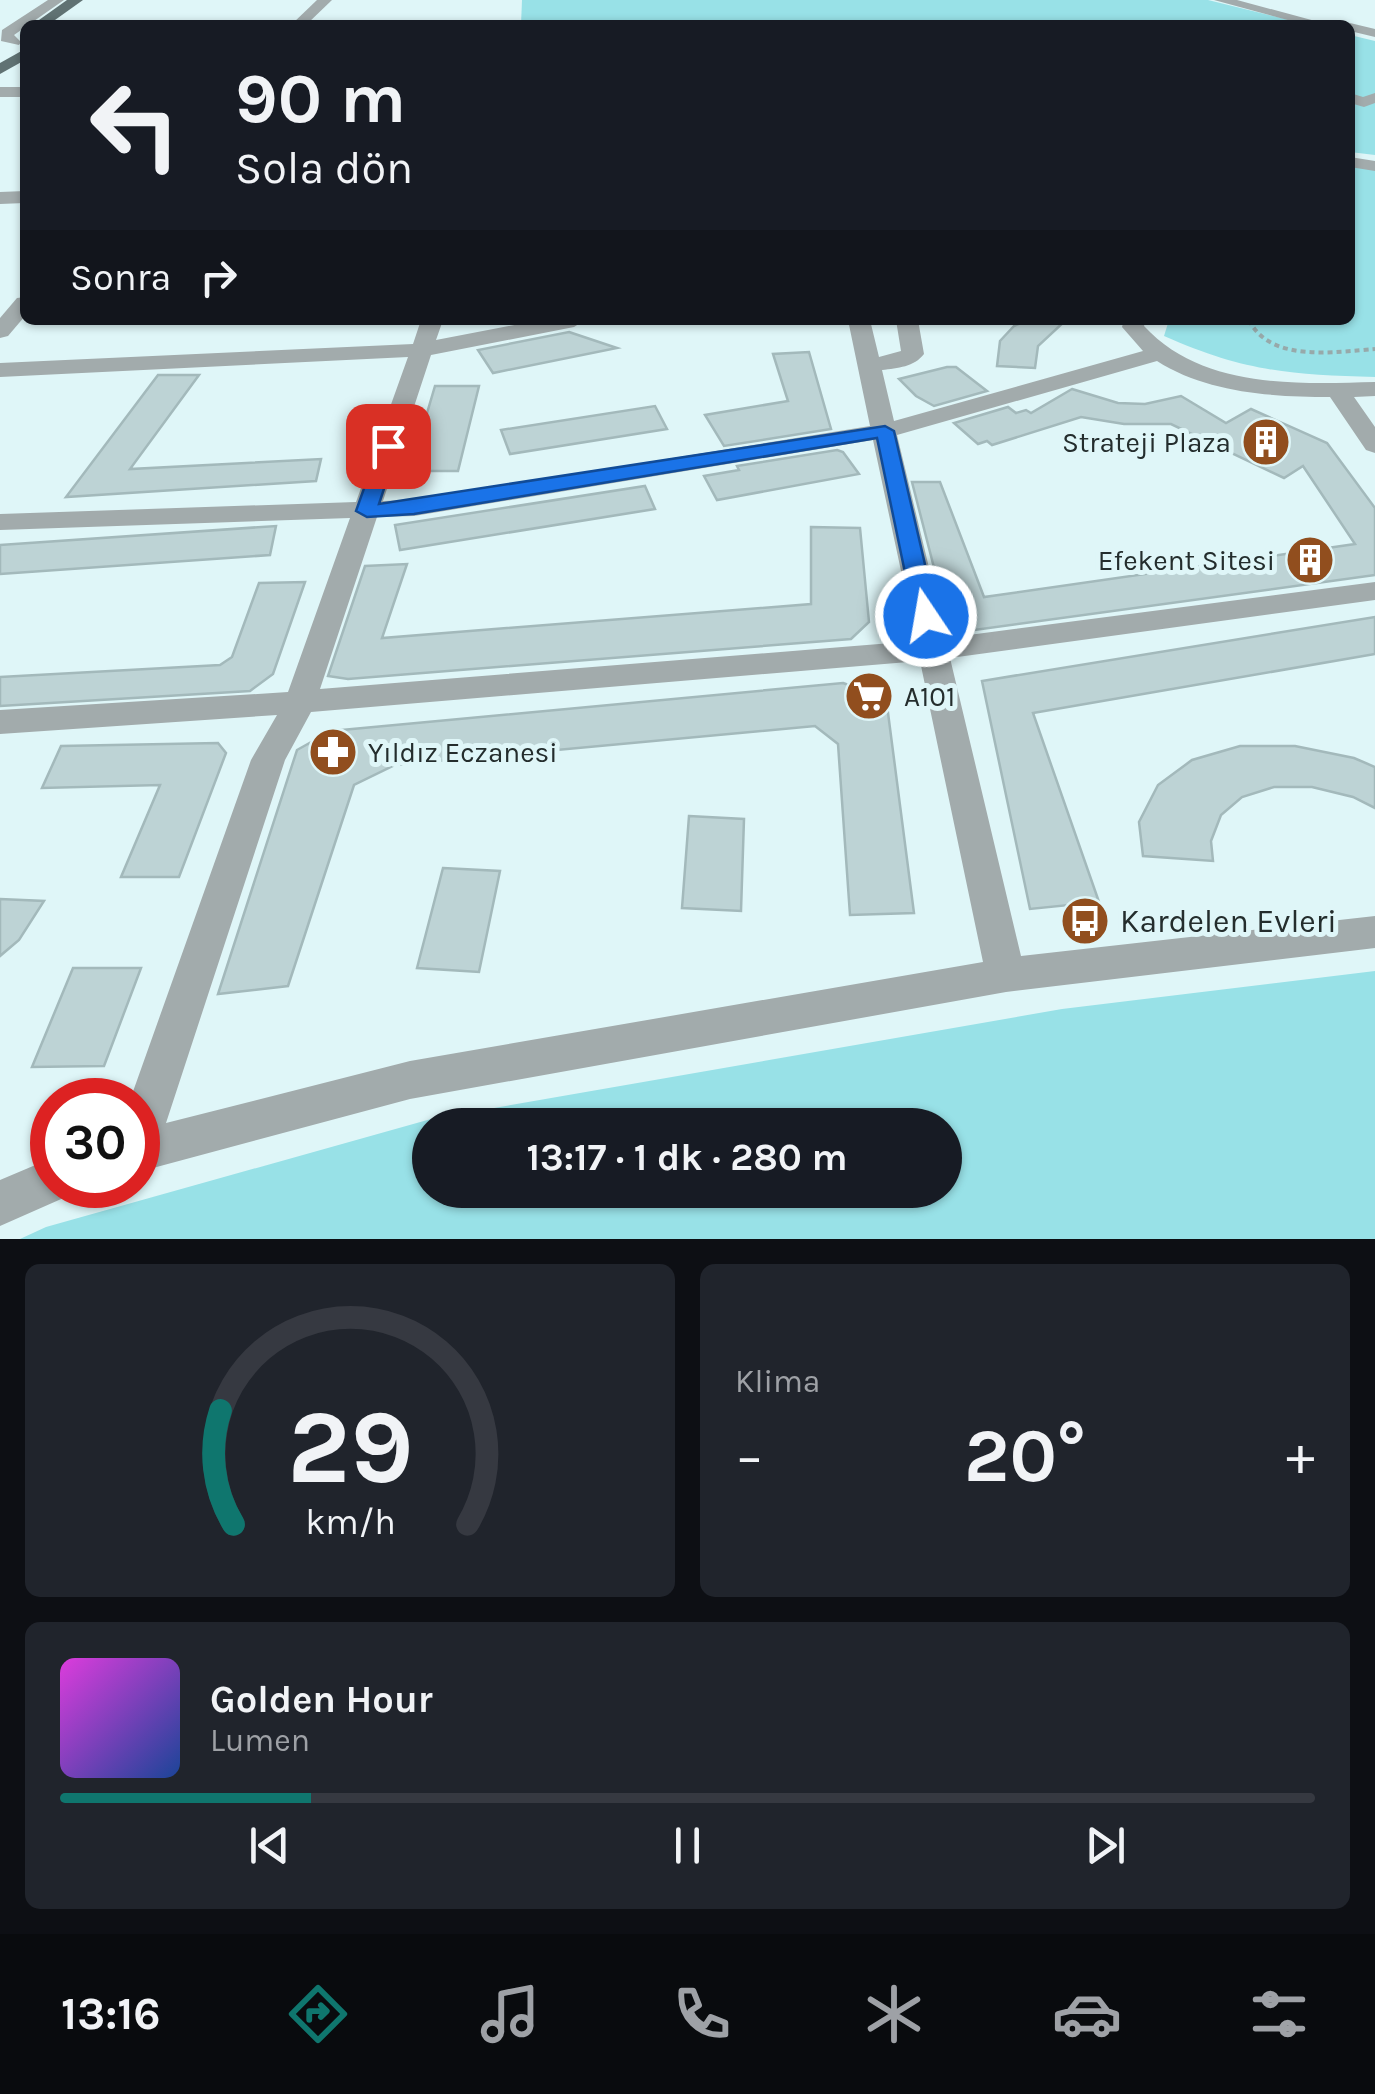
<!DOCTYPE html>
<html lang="tr">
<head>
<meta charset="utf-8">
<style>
  body { margin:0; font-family:Karla,sans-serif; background:#20242c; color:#f1f3f6; height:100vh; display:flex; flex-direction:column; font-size:38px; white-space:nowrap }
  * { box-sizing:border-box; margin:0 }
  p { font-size:32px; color:#9ea1a6 }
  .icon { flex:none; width:55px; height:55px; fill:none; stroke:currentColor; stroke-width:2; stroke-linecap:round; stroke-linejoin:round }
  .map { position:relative; height:1239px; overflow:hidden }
  .panel { display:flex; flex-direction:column; gap:25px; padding:25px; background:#0d0f14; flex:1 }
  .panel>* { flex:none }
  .guide { position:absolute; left:20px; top:20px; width:1335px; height:305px; border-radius:15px; box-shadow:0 2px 8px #0004; background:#171b24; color:#f1f3f6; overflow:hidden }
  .speed { position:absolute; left:30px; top:1078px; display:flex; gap:20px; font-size:50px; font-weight:700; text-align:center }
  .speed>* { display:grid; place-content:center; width:130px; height:130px; border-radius:50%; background:#171b24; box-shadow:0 2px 8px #0004; line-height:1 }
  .speed .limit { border:15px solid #d22; background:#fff; color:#111 }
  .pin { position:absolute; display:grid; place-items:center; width:85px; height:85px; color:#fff; margin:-42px; border-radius:20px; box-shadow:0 5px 15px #0006 }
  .me { position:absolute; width:110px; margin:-55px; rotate:348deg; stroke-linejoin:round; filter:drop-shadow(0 0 8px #0008) }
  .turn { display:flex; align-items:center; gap:35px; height:210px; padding:0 50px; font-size:45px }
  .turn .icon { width:130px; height:130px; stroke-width:2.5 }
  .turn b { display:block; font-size:70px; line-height:85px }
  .then { display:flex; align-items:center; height:95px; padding:0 50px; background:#0003; gap:20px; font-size:38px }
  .big { font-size:75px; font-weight:700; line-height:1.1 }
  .panel .card { flex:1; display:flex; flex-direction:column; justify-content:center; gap:15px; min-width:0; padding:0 35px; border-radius:15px; background:#20242c }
  .panel .dial { align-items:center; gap:0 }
  .dial svg { height:260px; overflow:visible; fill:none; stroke:#363941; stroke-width:7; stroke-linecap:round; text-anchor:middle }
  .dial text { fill:#f1f3f6; stroke:none }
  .song { display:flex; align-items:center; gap:30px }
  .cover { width:120px; height:120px; border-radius:15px; background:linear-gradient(135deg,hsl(300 70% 55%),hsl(220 70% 35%)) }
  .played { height:10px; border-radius:5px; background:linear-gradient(90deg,#0f766e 20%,#363941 20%) }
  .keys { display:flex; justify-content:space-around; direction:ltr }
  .heat { display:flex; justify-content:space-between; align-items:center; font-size:55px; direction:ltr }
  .panel .tiles { flex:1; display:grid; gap:25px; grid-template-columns:1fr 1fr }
  .card:last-child { grid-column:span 2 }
  .trip { position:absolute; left:412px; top:1108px; width:550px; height:100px; border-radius:50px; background:#171b24; box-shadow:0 2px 8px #0004; font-weight:700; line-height:100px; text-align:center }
  .tabs { display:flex; height:160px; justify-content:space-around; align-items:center; background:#090b0e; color:#9ea1a6 }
  .tabs .icon { width:70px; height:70px }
  .tabs .current { color:#0f766e }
  .tabs b { font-size:45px; color:#f1f3f6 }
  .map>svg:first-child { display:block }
</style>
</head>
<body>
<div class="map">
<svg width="1375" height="1239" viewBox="0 0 1375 1239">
  <rect width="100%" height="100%" fill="#dff6f8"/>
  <!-- green -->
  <g fill="#98e1e7" fill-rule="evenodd">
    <path d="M522 0H1208L1310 25H521Z"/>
    <path d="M1350 35 1375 41V155L1350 152Z"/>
    <path d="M1350 165 1375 169V377C1290 375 1243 371 1164 336L1169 320H1350Z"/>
    <path d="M1375 971V1239H20L46 1227 431 1119 1062 1009ZM430 1125H945V1190H430Z"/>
  </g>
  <!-- building -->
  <g fill="#bdd3d5" stroke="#a3b9bb" stroke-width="2.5">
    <path d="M1027 320H1066L1038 346 1035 368 997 366 1000 341 1014 326Z"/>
    <path d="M569 332 617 348 493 373 478 350Z"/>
    <path d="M809 352 831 429 724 446 705 415 788 401 773 354Z"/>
    <path d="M947 367H956L987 391 934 406 916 396 899 379Z"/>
    <path d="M158 375H199L130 469 321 459 316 481 66 497Z"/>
    <path d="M435 386H479L458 471H410Z"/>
    <path d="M1072 389 1118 403 1145 404 1181 396 1226 423 1251 409 1327 443 1375 508V575L967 631 949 626 912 482H940L984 597 1355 544 1303 466 1284 478 1171 424H1124L1081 417 992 445 987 441 978 444 954 423 1008 407 1016 413 1026 410 1031 413Z"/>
    <path d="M655 406 667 429 510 454 501 430Z"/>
    <path d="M837 450 843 452 859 474 717 500 704 476 739 470 737 466Z"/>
    <path d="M645 486 655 509 400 550 395 525Z"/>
    <path d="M276 526 270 555 0 574V545Z"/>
    <path d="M811 527 860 528 869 622 851 639 348 679 328 676 365 566 407 564 382 638 811 604Z"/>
    <path d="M305 582 273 674 250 691 0 706V677L220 665 232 657 259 583Z"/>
    <path d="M1375 617V654L1033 713 1099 902 1030 909 982 681Z"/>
    <path d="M843 683 877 695 887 705 914 913 850 915 838 744 815 726 395 765 354 785 288 986 218 994 297 750 331 731Z"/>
    <path d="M218 743 226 753 179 877H121L160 785 42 788 61 746Z"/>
    <path d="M1240 746H1295L1354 758 1375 767V808L1353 797 1312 787H1274L1242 797 1221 815 1211 841 1213 861 1143 856 1139 822 1158 785 1192 760Z"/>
    <path d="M689 816 744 819 741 911 682 908Z"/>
    <path d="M443 868 500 871 479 972 417 968Z"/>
    <path d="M0 899 44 901 19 940 0 956Z"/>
    <path d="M73 968H141L104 1066 32 1067Z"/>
  </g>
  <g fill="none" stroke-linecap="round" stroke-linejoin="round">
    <!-- path -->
    <path stroke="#97a9aa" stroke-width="4" stroke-dasharray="5 4" stroke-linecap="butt" d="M1249 320C1270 363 1335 352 1375 349"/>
    <!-- minor -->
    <g fill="#a2abac" fill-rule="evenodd">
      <path d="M48 0H64L14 35 21 42 19 45 1 41 2 30Z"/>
      <path d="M317 0H332L306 25H291Z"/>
      <path d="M1214 0H1237L1330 25H1306Z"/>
      <path d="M1350 23 1375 29V37L1350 31V25H1344Z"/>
      <rect x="0" y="87" width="25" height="10"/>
      <path d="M1350 93 1363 97 1375 93V103L1364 107 1350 103Z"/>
      <path d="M1350 157 1375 161V171L1350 167Z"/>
      <path d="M25 191V203L0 204V192Z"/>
      <path d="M25 297V316L8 336 0 338V318L17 298Z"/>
      <path d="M421 320H443L436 340 540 320H585L574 327 431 355 383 501 414 500 870 426 848 320H870L879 357 901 351 896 320H918L924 354C914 367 898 368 882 370L894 421 1143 351 1122 327 1124 320H1146L1144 326C1202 389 1296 384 1375 382V396L1354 397 1375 427V453L1366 450 1330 397C1273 397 1207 393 1157 361L897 435 946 638 1375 582V600L950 658 1021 956 1375 916V948L1006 992 410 1099 138 1172V1100H130L251 760 277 715 0 734V710L288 692 350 518 0 530V514L356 502 408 357 0 377V363L413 344ZM873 440 916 641 320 689 377 517 414 516ZM920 661 983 962 410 1061 166 1123 285 760 311 712Z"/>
      <path d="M52 1158V1185H73L68 1196 0 1226V1180Z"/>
    </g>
    <!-- major -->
    <g fill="#607273" fill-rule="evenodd">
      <path d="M67 0H83L48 25H32Z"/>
      <path d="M25 49V60L0 74V63Z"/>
    </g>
  </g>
  <!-- route -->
  <path fill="#1a73e8" stroke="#114b97" stroke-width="2.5" d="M885 426 894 431 937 616 926 623 914 616 877 438 414 514 367 517 356 511 379 446 388 441 398 446 379 504Z"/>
  <!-- icons -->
  <defs>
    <g id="building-disc" transform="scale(2.5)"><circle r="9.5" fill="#914e1e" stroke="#dff6f8"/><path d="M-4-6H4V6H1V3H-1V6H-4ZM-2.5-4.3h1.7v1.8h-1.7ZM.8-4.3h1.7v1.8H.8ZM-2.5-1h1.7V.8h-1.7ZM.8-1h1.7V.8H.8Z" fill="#fff"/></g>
    <g id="supermarket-disc" transform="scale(2.5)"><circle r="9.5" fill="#914e1e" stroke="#dff6f8"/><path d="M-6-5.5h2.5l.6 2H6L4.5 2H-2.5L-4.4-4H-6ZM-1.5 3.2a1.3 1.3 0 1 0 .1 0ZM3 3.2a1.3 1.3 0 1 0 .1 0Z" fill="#fff"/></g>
    <g id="pharmacy-disc" transform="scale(2.5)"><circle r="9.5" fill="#914e1e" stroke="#dff6f8"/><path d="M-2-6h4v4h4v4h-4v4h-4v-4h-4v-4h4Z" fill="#fff"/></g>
    <g id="bus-disc" transform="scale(2.5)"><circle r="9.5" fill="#914e1e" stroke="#dff6f8"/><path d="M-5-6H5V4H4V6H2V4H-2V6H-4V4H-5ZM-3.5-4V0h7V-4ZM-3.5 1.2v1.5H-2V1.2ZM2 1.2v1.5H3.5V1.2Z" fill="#fff"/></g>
  </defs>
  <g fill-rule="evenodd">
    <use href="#building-disc" x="1266" y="442"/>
    <use href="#building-disc" x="1310" y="560"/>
    <use href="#supermarket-disc" x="869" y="696"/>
    <use href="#pharmacy-disc" x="333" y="752"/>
    <use href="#bus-disc" x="1085" y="921"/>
  </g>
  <g text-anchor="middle" stroke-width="10" stroke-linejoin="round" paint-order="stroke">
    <!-- poi labels -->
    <g font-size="28" fill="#242d2d" stroke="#dff6f8" text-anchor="end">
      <text x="1231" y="452">Strateji Plaza</text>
      <text x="1275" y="570">Efekent Sitesi</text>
      <text x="904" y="706" text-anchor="start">A101</text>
      <text x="368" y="762" text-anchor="start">Yıldız Eczanesi</text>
    </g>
    <!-- near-poi labels -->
    <g font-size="32" fill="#242d2d" stroke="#dff6f8" text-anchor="start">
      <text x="1120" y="932">Kardelen Evleri</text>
    </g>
  </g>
</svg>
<div class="speed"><div class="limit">30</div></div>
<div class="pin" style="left:388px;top:446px;background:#d93025"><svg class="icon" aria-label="arrive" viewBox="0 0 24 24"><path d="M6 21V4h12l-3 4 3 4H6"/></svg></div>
<svg class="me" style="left:926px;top:616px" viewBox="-20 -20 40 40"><circle r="17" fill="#1a73e8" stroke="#fff" stroke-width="3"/><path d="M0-11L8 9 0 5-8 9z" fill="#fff"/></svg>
<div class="trip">13:17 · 1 dk · 280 m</div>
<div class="guide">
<div class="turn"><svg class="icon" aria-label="left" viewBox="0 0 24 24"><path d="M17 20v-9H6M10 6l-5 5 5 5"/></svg><div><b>90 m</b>Sola dön</div></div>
<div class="then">Sonra<svg class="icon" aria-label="right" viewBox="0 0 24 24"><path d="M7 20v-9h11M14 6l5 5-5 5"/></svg></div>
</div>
</div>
<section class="panel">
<div class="tiles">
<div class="card dial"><svg viewBox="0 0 100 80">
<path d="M14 69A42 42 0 1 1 86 69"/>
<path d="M14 69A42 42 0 0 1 10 34" stroke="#0f766e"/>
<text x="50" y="56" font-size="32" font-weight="700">29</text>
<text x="50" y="72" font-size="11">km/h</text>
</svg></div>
<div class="card"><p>Klima</p>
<div class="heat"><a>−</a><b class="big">20°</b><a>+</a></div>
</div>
<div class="card">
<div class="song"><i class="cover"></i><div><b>Golden Hour</b><p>Lumen</p></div></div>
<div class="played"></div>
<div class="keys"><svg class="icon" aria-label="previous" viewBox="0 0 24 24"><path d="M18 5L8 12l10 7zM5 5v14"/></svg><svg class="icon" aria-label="pause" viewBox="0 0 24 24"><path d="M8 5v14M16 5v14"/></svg><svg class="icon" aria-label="next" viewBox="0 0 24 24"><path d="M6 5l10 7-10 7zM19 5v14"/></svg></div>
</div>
</div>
</section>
<nav class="tabs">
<b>13:16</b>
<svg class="icon current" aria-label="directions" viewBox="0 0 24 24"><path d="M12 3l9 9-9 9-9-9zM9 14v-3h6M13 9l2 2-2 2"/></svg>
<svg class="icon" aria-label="music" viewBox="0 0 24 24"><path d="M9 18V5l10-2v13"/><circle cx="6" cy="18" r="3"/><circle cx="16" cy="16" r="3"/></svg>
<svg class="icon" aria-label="phone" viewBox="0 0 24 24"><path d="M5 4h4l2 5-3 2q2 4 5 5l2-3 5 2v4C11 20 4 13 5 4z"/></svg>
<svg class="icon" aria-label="climate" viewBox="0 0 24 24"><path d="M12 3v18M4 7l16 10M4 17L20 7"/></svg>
<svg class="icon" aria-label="car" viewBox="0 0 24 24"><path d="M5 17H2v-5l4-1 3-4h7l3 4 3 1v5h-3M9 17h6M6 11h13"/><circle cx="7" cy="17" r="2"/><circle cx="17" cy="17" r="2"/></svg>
<svg class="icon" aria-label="filters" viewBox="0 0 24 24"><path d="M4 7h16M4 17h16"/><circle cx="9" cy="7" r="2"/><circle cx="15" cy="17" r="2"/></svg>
</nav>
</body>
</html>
